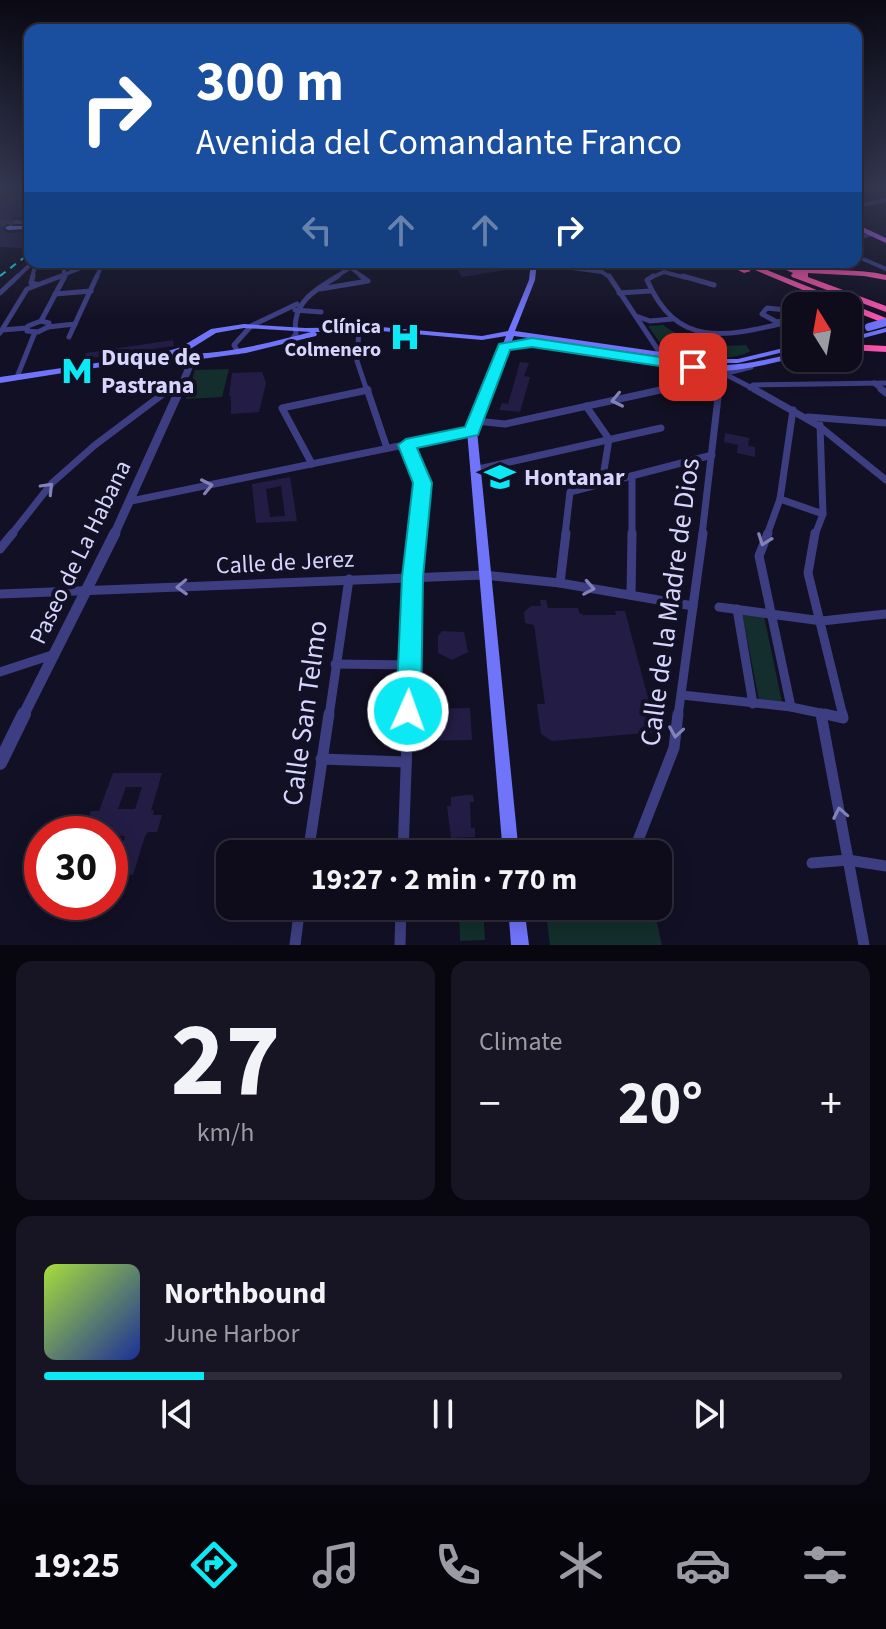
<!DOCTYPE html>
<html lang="en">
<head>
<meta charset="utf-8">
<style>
  body { margin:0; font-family:"Source Sans 3",sans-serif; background:#171524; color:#f1f3f6; height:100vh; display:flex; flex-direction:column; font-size:30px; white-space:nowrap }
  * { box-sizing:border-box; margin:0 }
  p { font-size:26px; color:#9b9ba3 }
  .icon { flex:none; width:44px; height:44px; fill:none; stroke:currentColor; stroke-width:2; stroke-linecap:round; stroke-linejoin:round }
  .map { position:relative; height:945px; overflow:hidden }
  .panel { display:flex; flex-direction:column; gap:16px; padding:16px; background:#08070f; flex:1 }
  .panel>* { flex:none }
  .hud { position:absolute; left:24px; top:24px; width:838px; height:244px; border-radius:16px; box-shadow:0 4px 20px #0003,0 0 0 2px #2e2c3a; background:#1a4fa0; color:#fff; overflow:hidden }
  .needle { width:52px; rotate:349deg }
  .tools { position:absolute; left:782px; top:292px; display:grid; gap:16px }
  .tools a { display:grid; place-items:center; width:80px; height:80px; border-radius:16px; background:#0e0c1b; box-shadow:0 4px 20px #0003,0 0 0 2px #2e2c3a; font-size:40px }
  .speed { position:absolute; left:24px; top:816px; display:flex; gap:16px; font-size:40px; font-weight:700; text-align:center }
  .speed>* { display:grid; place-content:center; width:104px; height:104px; border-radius:50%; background:#0e0c1b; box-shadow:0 4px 20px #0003,0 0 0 2px #2e2c3a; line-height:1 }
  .speed .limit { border:12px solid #d22; background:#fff; color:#111 }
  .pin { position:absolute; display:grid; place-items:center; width:68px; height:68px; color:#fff; margin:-34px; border-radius:16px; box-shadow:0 4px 12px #0006 }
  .me { position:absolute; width:88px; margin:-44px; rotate:2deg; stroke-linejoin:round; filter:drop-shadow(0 0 6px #0008) }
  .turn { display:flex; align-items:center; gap:28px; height:168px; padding:0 40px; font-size:36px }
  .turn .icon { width:104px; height:104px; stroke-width:2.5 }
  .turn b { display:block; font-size:56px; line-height:68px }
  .lanes { display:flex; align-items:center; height:76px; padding:0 40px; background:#0003; justify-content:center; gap:40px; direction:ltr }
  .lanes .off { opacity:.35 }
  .big { font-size:60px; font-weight:700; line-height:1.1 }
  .panel .widget { flex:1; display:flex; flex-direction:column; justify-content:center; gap:12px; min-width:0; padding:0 28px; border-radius:16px; background:#171524 }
  .panel .dial { align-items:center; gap:0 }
  .dial b { font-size:104px; line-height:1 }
  .song { display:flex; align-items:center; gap:24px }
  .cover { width:96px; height:96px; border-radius:12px; background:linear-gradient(135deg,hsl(80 70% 55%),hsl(230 70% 35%)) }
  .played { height:8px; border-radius:4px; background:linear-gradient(90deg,#0be9f4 20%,#2e2c3a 20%) }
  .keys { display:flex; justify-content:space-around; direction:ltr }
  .heat { display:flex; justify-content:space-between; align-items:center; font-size:44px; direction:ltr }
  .panel .tiles { flex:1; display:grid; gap:16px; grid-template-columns:1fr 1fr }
  .widget:last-child { grid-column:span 2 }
  .trip { position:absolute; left:216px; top:840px; width:456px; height:80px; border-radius:16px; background:#0e0c1b; box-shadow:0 4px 20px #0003,0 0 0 2px #2e2c3a; font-weight:700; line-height:80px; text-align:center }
  .tabs { display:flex; height:128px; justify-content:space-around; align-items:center; background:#06050b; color:#9b9ba3 }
  .tabs .icon { width:56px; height:56px }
  .tabs .selected { color:#0be9f4 }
  .tabs b { font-size:36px; color:#f1f3f6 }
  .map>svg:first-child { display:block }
</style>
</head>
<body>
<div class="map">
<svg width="886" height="945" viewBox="0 0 886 945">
  <rect width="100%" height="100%" fill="#121024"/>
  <!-- green -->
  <g fill="#132e2c">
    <path d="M663 325C686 342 717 348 746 345L750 351C736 361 684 360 669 351 661 346 654 334 648 326Z"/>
    <path d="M229 369 222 397 186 399 195 370Z"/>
    <path d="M742 613 764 616 782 702 759 700Z"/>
    <path d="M459 906H483L485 940 460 941Z"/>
    <path d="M545 906H653L662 945H550Z"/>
  </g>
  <!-- building -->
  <g fill="#231d45" fill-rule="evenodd">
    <path d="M27 187H30V218L15 217 2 229 8 233 26 232 30 228V242L22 248 0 247V202Z"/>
    <path d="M520 262 524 267 462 277 458 270Z"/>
    <path d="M173 340 174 346 84 359 86 353Z"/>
    <path d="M520 362 529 363 524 376 530 377 520 412 499 410 502 403 508 404Z"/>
    <path d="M262 372 266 383 259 412 231 414V396H229L232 373Z"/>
    <path d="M725 433 749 438 748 446 755 447V457L737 453 738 445 724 442Z"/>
    <path d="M290 477 297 521 256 523 252 484ZM281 486 285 516 270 517 266 489Z"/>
    <path d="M540 600H546L548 608H578L579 613 584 615H616L615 611H625L657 732 552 741 541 734 537 704H545L534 625 525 623 524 612 531 606H541Z"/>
    <path d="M442 631 464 632 468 652 452 660 438 653V636Z"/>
    <path d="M470 708 472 740 421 741V709Z"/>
    <path d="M113 773H162L151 811 154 810 153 815H162L157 832H148L145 836 133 875 110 874V862H116L125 836 83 833 91 811H99ZM126 787H142L135 809H118Z"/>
    <path d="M466 795H473L474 802H470L471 828H475V837L451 838 447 806H451V797Z"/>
  </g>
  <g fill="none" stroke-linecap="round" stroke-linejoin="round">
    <!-- minor-tunnel -->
    <path stroke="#302e45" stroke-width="4" stroke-dasharray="4 2" stroke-linecap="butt" d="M0 222H16"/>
    <!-- secondary-tunnel -->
    <path stroke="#302e45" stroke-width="6" stroke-dasharray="6 3" stroke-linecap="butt" d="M0 223 13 224"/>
    <!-- minor-far4 -->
    <g stroke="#3d3e81" stroke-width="4">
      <path d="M856 206 886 200"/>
      <path d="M16 222 30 223"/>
      <path d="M856 238 872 234"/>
      <path d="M863 259 886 269"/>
      <path d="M64 262V278"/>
      <path d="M542 264 602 272 611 278"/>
      <path d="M351 268 364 278"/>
      <path d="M16 278 33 262"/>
      <path d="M32 278 36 262"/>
      <path d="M56 278 91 264H103"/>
      <path d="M96 278 103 263"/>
      <path d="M334 278 359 262"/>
      <path d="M650 278 664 272 687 278"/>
    </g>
    <!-- minor-far3 -->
    <g stroke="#3d3e81" stroke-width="5">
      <path d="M33 276 31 283 36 284"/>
      <path d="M609 276 662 356 672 364"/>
      <path d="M653 276 647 280C677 349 725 337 788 322"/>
      <path d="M683 276 714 285"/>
      <path d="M320 289 368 281 361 276"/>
      <path d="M0 293 18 276"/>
      <path d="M619 293 650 291"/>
      <path d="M55 294 91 291"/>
      <path d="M767 308 786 310 793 319 777 322 762 314Z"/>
      <path d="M295 310 321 312"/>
      <path d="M636 316 650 321 672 319"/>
      <path d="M41 321 65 276"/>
      <path d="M41 321 49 323 48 327 38 332 27 331 28 326Z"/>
      <path d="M48 327 75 324"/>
      <path d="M359 329 357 361 367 391"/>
      <path d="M2 330 27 328"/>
      <path d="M0 333 27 289 61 276"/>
      <path d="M69 337 97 276"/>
      <path d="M292 339 296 334C291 304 314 290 338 276"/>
      <path d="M238 352 234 345 251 326 297 304"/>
      <path d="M697 360 758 391"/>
      <path d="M17 377 35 332"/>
      <path d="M874 383 884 391"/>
      <path d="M750 388 753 385 886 383"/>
      <path d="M167 391 181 389"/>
      <path d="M363 391 368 390"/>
      <path d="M656 391 751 367"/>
      <path d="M719 391 720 377"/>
    </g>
    <!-- minor-far2 -->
    <g stroke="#3d3e81" stroke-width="7">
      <path d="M367 389 387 448"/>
      <path d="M754 389 819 426 886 480"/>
      <path d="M881 389 886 393"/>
      <path d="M586 406 609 439"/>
      <path d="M808 417 886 423"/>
      <path d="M476 421 505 424 665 389"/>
      <path d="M406 445 423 483 418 535"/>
      <path d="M312 464 282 408 368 390"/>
      <path d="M474 470 661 428"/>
      <path d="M602 483 609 439"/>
      <path d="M780 499 823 514"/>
      <path d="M131 501 472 431"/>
      <path d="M11 535 52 483 95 445 167 391 180 389"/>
      <path d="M565 535 570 492 712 455"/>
      <path d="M632 535V476"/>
      <path d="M702 535 719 389"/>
      <path d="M767 535 780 499 793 410"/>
      <path d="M815 535 823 514 820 425"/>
    </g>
    <!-- minor-far1 -->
    <g stroke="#3d3e81" stroke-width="9">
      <path d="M768 533 759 556 791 707"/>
      <path d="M815 533 808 573 843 716"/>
      <path d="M0 549 13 533"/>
      <path d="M560 583 566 533"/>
      <path d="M0 594 484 575 560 583 693 606"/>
      <path d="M631 595 632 533"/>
      <path d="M719 607 822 621 886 614"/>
      <path d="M737 609 753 704"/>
      <path d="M335 664 410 665"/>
      <path d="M0 672 55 654"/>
      <path d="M682 695 791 707 834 716"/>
      <path d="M821 713 822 716"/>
      <path d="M329 716 349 579"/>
      <path d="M408 716 418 533"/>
      <path d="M678 716 703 533"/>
    </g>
    <!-- minor -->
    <g stroke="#3d3e81" stroke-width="11">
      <path d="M821 714 864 945"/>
      <path d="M825 714 843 718 842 714"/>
      <path d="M321 759 406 762"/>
      <path d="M511 852 635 848 674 748 678 714"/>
      <path d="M308 854 329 714"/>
      <path d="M403 854 408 714"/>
      <path d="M812 863 848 860 886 866"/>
      <path d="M295 945 300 906"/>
      <path d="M400 945 401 906"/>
    </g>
    <!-- tertiary-far3 -->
    <path stroke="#3d3e81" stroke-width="7" d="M179 391 194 356"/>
    <!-- tertiary-far2 -->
    <path stroke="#3d3e81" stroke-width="9" d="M114 535 180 389"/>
    <!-- tertiary-far1 -->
    <path stroke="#3d3e81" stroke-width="11" d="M23 716 115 533"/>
    <!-- tertiary -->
    <path stroke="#3d3e81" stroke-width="14" d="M0 763 24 714"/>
    <!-- secondary -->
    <g fill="#7074f9" fill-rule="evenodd">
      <path d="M24 226 26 227V229L8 230 5 228 8 226Z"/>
      <path d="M531 262H537L535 280 515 331 709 359H738L796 345V349L738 363H709L514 336 511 343 538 341 542 343 538 345 509 348 477 431 519 854H503L467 431 501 348 498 346 503 344 506 336 482 340 381 331 315 332 317 334 316 336 246 353 201 359 158 358 0 383V377L158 354 181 347 211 329 244 324 305 328 381 327 482 336 508 331 529 280ZM244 328 311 332C265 344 222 355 175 354L187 351 216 333Z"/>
      <path d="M886 328V332L848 342V338Z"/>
      <path d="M796 353V357C767 365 711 379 684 366 694 362 715 366 727 365 751 364 773 358 796 353Z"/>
      <path d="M508 906H524L529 945H511Z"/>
    </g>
    <!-- primary -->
    <path fill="#b861f8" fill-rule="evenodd" d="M856 224 886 238V243L856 229Z"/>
    <!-- motorway -->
    <g fill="#f855ac" fill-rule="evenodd">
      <path d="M532 262H540L537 270 530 268Z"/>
      <path d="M722 262H733L751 271 744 273Z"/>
      <path d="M736 262H747L886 318V324L848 309V306H841Z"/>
      <path d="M769 262H780L795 268 798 267C827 272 857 268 886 275V280L864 276 808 273V277L886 306V312L792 277 791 275 793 273Z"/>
      <path d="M848 344 886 346V352L848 350Z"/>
    </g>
    <!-- rail -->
    <path stroke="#0be9f4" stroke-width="2" stroke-dasharray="7 6" stroke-linecap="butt" d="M0 276 30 253"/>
    <!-- secondary-bridge -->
    <path stroke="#7074f9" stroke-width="8" d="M869 327 886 322"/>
  </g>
  <!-- one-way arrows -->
  <defs><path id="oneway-chevron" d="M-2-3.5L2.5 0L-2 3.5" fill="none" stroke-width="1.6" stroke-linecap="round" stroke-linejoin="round" transform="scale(2)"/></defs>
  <g stroke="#8282b9">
    <use href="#oneway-chevron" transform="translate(617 400) rotate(168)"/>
    <use href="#oneway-chevron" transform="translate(207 486) rotate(-12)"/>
    <use href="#oneway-chevron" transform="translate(48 488) rotate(-46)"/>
    <use href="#oneway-chevron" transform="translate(764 540) rotate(110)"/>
    <use href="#oneway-chevron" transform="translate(182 587) rotate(178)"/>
    <use href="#oneway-chevron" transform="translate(589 588) rotate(10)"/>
    <use href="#oneway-chevron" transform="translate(676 732) rotate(99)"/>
    <use href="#oneway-chevron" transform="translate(840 813) rotate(-101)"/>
  </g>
  <!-- sky -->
  <linearGradient id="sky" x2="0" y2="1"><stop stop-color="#0a0914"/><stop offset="0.59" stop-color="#333750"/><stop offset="1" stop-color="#333750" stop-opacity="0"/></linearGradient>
  <rect width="886" height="319" fill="url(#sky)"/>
  <!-- route -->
  <path fill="#0be9f4" stroke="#07979f" stroke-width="2" d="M532 338 693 362 701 367 693 371 532 347 510 350 478 435 417 448 432 483 423 577 421 711 417 720 408 723 399 720 396 711 402 577 413 483 398 445 406 439 465 427 499 344Z"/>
  <!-- icons -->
  <defs>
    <g id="hospital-bare" transform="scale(2.4)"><path d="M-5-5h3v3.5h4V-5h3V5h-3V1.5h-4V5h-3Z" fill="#0be9f4" stroke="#121024" stroke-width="2.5" paint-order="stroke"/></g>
    <g id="metro-bare" transform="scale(2.4)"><path d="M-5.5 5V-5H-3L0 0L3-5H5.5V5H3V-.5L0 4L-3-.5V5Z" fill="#0be9f4" stroke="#121024" stroke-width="2.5" paint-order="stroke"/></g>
    <g id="school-bare" transform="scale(2.4)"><path d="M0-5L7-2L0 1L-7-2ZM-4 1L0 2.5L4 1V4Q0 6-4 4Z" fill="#0be9f4" stroke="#121024" stroke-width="2.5" paint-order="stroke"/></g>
  </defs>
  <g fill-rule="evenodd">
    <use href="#hospital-bare" x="405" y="337"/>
    <use href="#metro-bare" x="77" y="371"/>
    <use href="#school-bare" x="500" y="477"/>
  </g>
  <g text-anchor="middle" stroke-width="8" stroke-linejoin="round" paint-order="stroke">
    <!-- far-poi labels -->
    <g font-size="20" font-weight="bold" fill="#d7d5fd" stroke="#121024" text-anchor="end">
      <text x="381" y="333">Clínica<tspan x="381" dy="23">Colmenero</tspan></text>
    </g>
    <!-- poi labels -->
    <g font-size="24" font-weight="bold" fill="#d7d5fd" stroke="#121024" text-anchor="start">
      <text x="101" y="365">Duque de<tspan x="101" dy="28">Pastrana</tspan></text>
      <text x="524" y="485">Hontanar</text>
    </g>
    <!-- street labels -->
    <g font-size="24" fill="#d7d5fd" stroke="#121024">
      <text transform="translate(80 552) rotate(-64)" y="8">Paseo de La Habana</text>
      <text transform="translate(285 562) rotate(-3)" y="8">Calle de Jerez</text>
    </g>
    <!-- near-street labels -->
    <g font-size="28" fill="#d7d5fd" stroke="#121024">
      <text transform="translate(669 602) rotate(-82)" y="10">Calle de la Madre de Dios</text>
      <text transform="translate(304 713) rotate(-82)" y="10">Calle San Telmo</text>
    </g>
  </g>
</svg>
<div class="tools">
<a><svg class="needle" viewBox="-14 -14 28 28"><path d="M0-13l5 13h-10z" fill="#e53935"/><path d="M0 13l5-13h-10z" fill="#9b9ba3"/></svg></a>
</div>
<div class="speed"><div class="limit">30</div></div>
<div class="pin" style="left:693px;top:367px;background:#d93025"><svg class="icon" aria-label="arrive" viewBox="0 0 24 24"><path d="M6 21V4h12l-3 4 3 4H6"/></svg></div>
<svg class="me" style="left:408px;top:711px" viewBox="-20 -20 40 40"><circle r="17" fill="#0be9f4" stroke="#fff" stroke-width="3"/><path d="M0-11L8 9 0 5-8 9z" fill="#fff"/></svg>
<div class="trip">19:27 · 2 min · 770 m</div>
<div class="hud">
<div class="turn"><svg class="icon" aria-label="right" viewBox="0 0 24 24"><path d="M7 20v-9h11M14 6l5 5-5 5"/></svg><div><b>300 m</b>Avenida del Comandante Franco</div></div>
<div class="lanes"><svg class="icon off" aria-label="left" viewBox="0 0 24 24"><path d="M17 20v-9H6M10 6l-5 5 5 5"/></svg><svg class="icon off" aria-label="ahead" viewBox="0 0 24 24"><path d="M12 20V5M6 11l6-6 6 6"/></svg><svg class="icon off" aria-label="ahead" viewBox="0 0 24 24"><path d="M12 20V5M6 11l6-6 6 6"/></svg><svg class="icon" aria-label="right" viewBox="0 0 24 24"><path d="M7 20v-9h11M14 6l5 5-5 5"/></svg></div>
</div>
</div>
<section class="panel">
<div class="tiles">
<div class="widget dial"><b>27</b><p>km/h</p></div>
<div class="widget"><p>Climate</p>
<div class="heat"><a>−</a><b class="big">20°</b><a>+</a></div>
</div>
<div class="widget">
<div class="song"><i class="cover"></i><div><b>Northbound</b><p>June Harbor</p></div></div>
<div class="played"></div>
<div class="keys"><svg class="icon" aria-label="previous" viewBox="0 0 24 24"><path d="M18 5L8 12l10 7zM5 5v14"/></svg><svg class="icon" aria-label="pause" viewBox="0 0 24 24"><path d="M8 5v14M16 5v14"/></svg><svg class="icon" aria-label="next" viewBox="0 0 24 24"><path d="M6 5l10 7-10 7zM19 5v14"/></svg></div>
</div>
</div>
</section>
<nav class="tabs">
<b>19:25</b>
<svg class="icon selected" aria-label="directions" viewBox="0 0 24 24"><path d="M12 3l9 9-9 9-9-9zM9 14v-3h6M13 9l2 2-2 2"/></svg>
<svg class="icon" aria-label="music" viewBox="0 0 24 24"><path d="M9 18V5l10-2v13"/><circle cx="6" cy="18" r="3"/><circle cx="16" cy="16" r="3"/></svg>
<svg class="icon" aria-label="phone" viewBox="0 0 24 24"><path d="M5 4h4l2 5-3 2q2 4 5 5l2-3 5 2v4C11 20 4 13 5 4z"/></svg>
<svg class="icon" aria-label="climate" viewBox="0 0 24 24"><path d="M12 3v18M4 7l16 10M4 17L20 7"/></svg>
<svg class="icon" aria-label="car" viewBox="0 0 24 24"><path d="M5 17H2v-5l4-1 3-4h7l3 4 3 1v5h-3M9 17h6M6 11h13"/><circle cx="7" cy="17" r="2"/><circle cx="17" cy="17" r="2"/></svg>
<svg class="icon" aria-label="filters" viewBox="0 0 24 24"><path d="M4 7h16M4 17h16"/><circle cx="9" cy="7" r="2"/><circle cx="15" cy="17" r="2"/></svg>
</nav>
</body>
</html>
